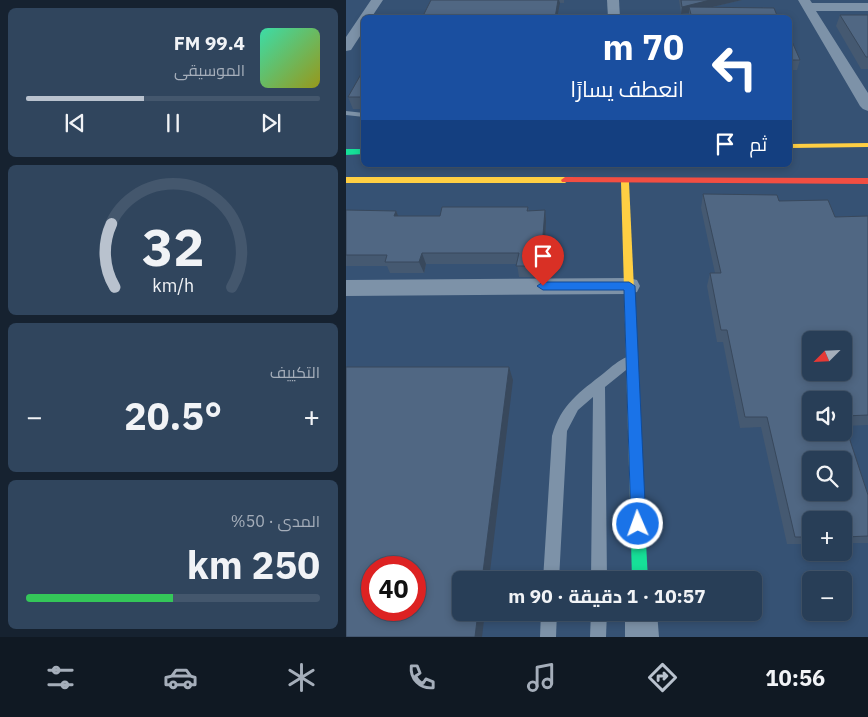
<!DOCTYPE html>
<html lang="ar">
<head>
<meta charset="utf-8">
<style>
  body { margin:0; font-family:"IBM Plex Sans",Cairo,sans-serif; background:#30455d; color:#f1f3f6; direction:rtl; height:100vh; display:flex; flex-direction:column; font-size:19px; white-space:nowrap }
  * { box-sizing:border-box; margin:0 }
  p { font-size:16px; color:#a5aeba }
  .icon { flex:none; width:28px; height:28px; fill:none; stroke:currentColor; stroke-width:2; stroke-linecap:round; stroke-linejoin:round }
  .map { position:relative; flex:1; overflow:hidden; direction:ltr }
  .sheet { display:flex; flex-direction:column; gap:8px; padding:8px; background:#162230; width:346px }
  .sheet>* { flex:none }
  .top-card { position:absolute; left:15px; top:15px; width:431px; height:152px; border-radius:8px; box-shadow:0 2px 8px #0003,0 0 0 1px #44576d; direction:rtl; background:#1a4fa0; color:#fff; overflow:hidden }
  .needle { width:32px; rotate:246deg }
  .buttons { position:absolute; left:456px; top:331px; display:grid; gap:10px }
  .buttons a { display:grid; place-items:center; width:50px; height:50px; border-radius:8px; background:#283e57; box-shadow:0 2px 8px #0003,0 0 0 1px #44576d; font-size:25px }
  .speed { position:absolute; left:15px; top:556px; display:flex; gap:10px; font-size:25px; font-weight:700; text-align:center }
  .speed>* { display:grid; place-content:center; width:65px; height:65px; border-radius:50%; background:#283e57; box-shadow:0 2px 8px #0003,0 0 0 1px #44576d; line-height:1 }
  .speed .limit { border:8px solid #d22; background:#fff; color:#111 }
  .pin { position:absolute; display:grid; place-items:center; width:42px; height:42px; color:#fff; margin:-51px -21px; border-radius:50% 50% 50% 0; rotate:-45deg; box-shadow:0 0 5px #0007 }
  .pin .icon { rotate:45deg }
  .me { position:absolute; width:55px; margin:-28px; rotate:358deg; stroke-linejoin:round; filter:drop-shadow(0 0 4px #0008) }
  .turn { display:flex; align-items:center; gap:18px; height:105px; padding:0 25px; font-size:22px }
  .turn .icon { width:65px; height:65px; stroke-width:2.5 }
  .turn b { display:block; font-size:35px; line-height:42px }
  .then { display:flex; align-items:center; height:48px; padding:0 25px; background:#0003; gap:10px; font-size:19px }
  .big { font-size:38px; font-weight:700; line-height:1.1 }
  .sheet .widget { flex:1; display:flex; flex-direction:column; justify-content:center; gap:8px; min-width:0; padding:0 18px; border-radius:8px; background:#30455d }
  .sheet .dial { align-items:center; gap:0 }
  .dial svg { height:130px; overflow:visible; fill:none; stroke:#44576d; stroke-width:7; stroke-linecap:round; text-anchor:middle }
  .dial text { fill:#f1f3f6; stroke:none }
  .song { display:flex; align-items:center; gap:15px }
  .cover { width:60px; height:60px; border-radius:8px; background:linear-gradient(135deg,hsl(160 70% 55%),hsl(60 70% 35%)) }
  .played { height:5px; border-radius:2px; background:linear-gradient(90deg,#b9c2ce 40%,#44576d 40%) }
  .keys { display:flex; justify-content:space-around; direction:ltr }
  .heat { display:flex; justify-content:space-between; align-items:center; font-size:28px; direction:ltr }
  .charge { height:8px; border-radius:4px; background:linear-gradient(90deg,#34c759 50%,#44576d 0) }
  .trip { position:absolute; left:106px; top:571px; width:310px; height:50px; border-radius:8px; background:#283e57; box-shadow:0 2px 8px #0003,0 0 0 1px #44576d; font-weight:700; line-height:50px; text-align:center; direction:rtl }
  .tab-bar { display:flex; height:80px; justify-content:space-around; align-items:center; background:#101923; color:#a5aeba }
  .tab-bar .icon { width:35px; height:35px }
  .tab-bar .current { color:#b9c2ce }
  .tab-bar b { font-size:22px; color:#f1f3f6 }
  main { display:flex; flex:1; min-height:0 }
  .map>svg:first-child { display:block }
</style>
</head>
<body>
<main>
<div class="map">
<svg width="522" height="637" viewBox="0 0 522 637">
  <rect width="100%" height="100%" fill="#365274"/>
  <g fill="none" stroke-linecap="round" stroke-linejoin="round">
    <!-- lane -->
    <g fill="#7d92a8" fill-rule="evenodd">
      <path d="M0 111 18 113V117L0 115Z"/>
      <path d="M281 357 285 358 287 362 285 366 259 387 261 580H245L247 397 232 410 221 431 213 580H197L206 436C215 404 234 392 258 373 265 367 273 360 281 357Z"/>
      <path d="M195 612H211L210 637H194Z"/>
      <path d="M245 612H261L260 637H244Z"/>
    </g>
    <!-- street -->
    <g fill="#7d92a8" fill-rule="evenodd">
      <path d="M25 0H37L25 18H18V30L5 50 0 51V37Z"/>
      <path d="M261 0H273L274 18H262Z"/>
      <path d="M452 0H464L466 3H522V11H470L522 93V111L517 109 514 106Z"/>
      <path d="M283 278 291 280 294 286 291 292 283 294 0 296V280Z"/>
      <path d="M279 612H311L313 637H279Z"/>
    </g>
    <!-- fast -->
    <g fill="#16e098" fill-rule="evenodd">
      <path d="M0 149H18V154L0 155Z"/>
      <path d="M291 496 296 498 298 503 302 580H286L284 503 286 498Z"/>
    </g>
    <!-- slow -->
    <g fill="#ffcf43" fill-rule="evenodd">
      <path d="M522 143V147L444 148V144Z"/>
      <path d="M0 177H219L223 180 219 183H0Z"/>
      <path d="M279 179 283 182 298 503 296 508 291 510 286 508 284 503 275 182Z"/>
    </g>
    <!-- jam -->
    <path fill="#f24e42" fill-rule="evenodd" d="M219 177 522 178V184L216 182 215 180Z"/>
  </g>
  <!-- wall -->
  <g fill="#455971" fill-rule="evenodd">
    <path d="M85 0H218V3Z"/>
    <path d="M333 0H396L366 7 432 18H343V13L335 14Z"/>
    <path d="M494 15H522V69H515L490 26Z"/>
    <path d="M444 37 454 60 451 70H444Z"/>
    <path d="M18 69V109H7L2 97Z"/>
    <path d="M357 194 433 201 489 217 522 216V425L499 426 522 495V543H498V520H465V544H441L415 427 394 428 377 342H371L361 286 364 273H369L355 208ZM498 400V432H465Z"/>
    <path d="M182 207 183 211 199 210 200 221 199 246 194 277H173L171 264H80L78 273H44L41 266H0V210L50 211 52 216H94Z"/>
  </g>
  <!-- shaded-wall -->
  <g fill="#38485c">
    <path d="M212 0H213L214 3 211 18H209Z"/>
    <path d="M364 0H396L345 12 343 7V13L335 14 336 7Z"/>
    <path d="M199 210 200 221 199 246 194 277 192 266Z"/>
    <path d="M50 211 55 222 48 216Z"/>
    <path d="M76 253 80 264 78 273 73 262Z"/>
    <path d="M163 367 167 380 143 580H136Z"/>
    <path d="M132 612H139L136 637H129Z"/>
  </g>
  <!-- building -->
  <g fill="#506783" stroke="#38485c" fill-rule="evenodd">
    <path d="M85 0H212L209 18H76Z"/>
    <path d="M335 0H364L336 7Z"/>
    <path d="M343 7 428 8 432 18H346Z"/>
    <path d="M494 15H522V57H520Z"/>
    <path d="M444 37 454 60H444Z"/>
    <path d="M18 69V97H2Z"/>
    <path d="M357 194 431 195 433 201 482 200 489 217 522 216V415L498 416V400H465V432H498V422L522 495V536L498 537V520H465V537H449L421 417H399L381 330H375L364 273H375ZM465 340H498V372H465ZM465 460H498V492H465Z"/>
    <path d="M96 207H182L181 211 199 210 197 235 192 266H170L173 253H76L73 262H39L41 255H0V210L50 211 48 216H94Z"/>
    <path d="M0 367H163L136 580H115V612H132L129 637H0ZM26 568H69V610H26Z"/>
  </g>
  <!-- route -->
  <path fill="#1a73e8" stroke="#114b97" d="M197 282H283L289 286 300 524 297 530 292 532 287 530 285 524 278 290H197L191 286Z"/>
</svg>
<div class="buttons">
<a><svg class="needle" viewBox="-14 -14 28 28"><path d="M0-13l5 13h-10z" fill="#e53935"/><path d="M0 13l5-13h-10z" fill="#a5aeba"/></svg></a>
<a><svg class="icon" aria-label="sound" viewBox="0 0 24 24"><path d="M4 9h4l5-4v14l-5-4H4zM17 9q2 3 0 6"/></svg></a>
<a><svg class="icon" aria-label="search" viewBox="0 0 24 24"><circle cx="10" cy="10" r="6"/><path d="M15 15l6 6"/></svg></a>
<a>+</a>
<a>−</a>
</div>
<div class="speed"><div class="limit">40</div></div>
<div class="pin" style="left:197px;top:286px;background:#d93025"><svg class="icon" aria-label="arrive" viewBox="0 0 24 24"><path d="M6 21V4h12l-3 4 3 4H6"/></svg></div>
<svg class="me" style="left:292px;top:524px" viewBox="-20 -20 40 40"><circle r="17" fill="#1a73e8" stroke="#fff" stroke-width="3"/><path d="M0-11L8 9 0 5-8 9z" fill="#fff"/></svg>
<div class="trip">10:57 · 1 دقيقة · 90 m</div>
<div class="top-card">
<div class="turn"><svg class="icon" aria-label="left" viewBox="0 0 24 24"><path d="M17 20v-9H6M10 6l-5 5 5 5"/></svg><div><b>70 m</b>انعطف يسارًا</div></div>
<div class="then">ثم<svg class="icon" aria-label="arrive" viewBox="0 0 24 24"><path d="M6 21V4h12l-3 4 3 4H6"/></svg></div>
</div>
</div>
<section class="sheet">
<div class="widget">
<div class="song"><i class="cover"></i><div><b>99.4 FM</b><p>الموسيقى</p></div></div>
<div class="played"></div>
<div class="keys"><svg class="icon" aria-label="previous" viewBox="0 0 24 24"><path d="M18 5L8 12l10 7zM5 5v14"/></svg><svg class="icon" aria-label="pause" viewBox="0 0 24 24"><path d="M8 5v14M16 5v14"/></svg><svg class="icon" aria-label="next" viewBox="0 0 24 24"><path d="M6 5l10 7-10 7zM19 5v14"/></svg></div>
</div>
<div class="widget dial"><svg viewBox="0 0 100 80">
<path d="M14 69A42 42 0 1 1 86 69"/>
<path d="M14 69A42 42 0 0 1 12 30" stroke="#b9c2ce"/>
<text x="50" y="56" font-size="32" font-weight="700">32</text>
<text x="50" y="72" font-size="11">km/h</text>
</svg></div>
<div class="widget"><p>التكييف</p>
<div class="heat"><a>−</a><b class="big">20.5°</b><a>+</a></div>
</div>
<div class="widget"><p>المدى · 50%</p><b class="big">250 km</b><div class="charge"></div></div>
</section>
</main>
<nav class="tab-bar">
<b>10:56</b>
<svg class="icon current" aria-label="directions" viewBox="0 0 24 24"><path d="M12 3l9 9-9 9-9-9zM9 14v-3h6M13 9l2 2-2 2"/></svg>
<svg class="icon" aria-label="music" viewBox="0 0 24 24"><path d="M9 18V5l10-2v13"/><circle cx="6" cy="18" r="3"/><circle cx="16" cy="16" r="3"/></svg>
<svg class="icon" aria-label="phone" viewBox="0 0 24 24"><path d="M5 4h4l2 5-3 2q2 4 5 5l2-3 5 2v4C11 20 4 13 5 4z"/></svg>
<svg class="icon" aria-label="climate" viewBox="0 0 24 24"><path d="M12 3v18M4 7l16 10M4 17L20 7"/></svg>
<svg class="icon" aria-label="car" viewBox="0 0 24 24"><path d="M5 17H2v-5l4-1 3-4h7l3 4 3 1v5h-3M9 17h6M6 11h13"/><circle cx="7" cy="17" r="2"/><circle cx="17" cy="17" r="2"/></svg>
<svg class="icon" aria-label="filters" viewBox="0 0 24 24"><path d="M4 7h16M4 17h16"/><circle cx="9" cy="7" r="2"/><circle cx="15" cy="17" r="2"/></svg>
</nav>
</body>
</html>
